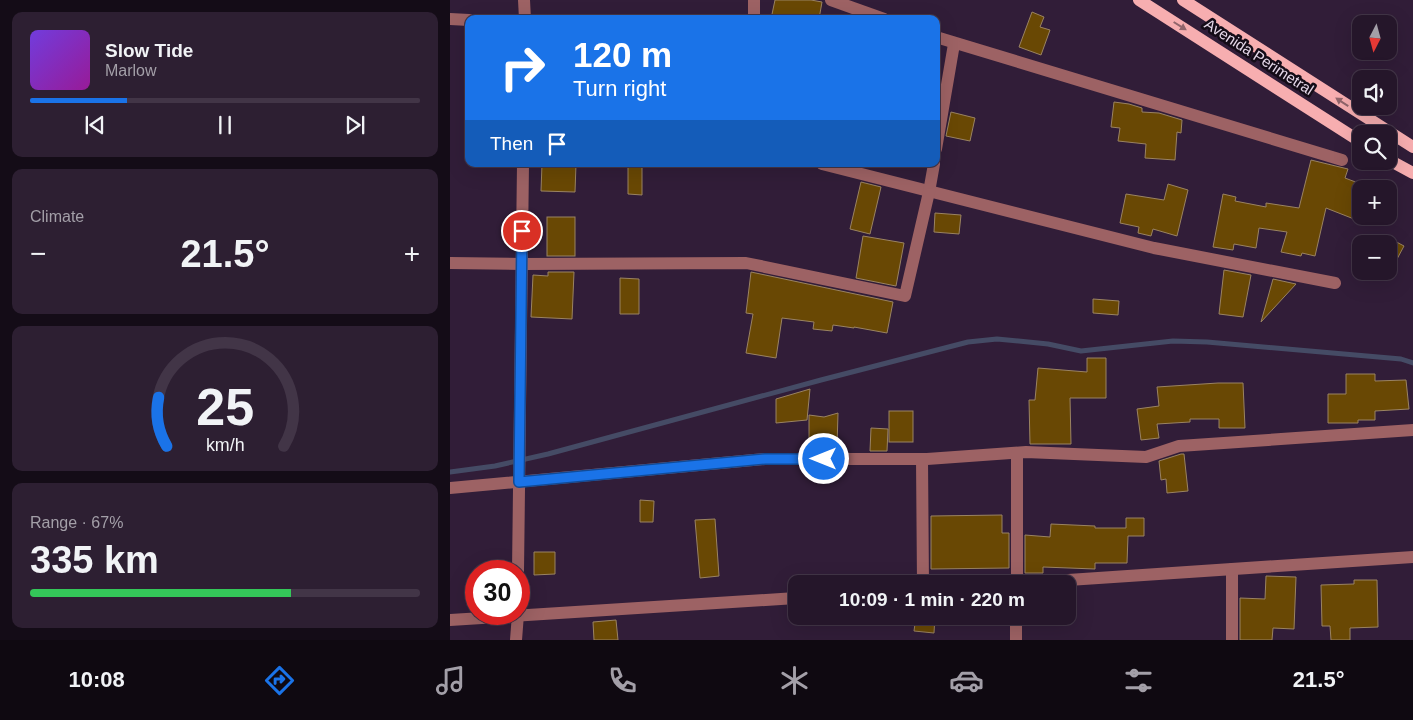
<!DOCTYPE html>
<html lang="en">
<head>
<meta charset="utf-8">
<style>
  body { margin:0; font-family:Arial,sans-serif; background:#2d1f32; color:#f1f3f6; height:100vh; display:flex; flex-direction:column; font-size:19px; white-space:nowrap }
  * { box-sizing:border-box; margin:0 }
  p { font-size:16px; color:#a39fa8 }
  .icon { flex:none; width:28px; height:28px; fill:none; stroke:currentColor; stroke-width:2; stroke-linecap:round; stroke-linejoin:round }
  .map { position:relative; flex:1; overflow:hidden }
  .drawer { display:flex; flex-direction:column; gap:12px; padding:12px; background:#140c17; width:450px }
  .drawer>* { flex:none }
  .banner { position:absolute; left:15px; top:15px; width:475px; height:152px; border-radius:10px; box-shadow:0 5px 20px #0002,0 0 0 1px #423547; background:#1a73e8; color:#fff; overflow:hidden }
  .needle { width:32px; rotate:186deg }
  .buttons { position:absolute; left:902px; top:15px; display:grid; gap:10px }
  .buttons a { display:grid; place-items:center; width:45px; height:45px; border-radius:10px; background:#25162a; box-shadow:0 5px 20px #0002,0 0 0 1px #423547; font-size:25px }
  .speed { position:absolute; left:15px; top:560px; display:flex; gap:10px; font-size:25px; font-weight:700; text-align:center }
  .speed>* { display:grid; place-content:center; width:65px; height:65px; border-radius:50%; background:#25162a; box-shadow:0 5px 20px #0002,0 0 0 1px #423547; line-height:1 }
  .speed .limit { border:8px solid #d22; background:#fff; color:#111 }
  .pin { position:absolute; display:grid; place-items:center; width:42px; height:42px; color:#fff; margin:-21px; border:2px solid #fff; border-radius:50%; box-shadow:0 1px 5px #0007 }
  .me { position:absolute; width:55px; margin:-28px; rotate:270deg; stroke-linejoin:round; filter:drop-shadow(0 0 4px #0008) }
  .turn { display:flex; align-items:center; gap:18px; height:105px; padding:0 25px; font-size:22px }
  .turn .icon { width:65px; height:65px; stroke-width:2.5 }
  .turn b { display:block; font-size:35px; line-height:42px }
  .then { display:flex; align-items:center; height:48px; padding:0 25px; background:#0003; gap:10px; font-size:19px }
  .big { font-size:38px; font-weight:700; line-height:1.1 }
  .drawer .card { flex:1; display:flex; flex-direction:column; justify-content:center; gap:8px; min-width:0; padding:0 18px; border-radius:10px; background:#2d1f32 }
  .drawer .dial { align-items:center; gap:0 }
  .dial svg { height:130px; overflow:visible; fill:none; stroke:#423547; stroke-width:7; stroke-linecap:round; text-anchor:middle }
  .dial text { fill:#f1f3f6; stroke:none }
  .song { display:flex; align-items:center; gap:15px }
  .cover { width:60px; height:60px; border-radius:8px; background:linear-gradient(135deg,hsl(260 70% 55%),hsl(300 70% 35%)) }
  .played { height:5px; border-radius:2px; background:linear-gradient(90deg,#1a73e8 25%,#423547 25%) }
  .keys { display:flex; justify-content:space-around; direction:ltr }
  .heat { display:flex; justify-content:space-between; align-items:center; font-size:28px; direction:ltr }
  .charge { height:8px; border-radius:4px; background:linear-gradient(90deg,#34c759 67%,#423547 0) }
  .trip { position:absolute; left:338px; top:575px; width:288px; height:50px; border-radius:10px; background:#25162a; box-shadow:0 5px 20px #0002,0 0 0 1px #423547; font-weight:700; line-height:50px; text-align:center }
  .tabs { display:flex; height:80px; justify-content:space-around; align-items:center; background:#0f0911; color:#a39fa8 }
  .tabs .icon { width:35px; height:35px }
  .tabs .active { color:#1a73e8 }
  .tabs b { font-size:22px; color:#f1f3f6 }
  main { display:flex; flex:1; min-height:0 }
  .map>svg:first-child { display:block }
</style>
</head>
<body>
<main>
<section class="drawer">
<div class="card">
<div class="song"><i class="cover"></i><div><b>Slow Tide</b><p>Marlow</p></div></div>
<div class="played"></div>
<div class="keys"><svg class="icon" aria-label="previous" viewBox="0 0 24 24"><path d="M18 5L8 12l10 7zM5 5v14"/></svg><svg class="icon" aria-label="pause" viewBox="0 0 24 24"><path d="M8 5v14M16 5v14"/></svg><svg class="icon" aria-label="next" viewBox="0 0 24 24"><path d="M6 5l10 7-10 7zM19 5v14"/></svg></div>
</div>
<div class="card"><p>Climate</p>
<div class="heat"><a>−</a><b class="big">21.5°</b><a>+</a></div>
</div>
<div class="card dial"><svg viewBox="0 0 100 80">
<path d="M14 69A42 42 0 1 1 86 69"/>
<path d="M14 69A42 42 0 0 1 9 39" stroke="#1a73e8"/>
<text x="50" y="56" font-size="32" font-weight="700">25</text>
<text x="50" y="72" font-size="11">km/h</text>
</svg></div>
<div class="card"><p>Range · 67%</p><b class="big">335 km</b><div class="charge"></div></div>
</section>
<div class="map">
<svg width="963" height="640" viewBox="0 0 963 640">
  <rect width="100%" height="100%" fill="#311d38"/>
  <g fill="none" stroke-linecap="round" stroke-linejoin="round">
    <!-- stream -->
    <path stroke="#454b65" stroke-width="5" d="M0 472 45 466 98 454 371 380 518 342 547 339 598 344 631 351 723 341 757 342 951 359 963 363"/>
  </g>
  <!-- building -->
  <g fill="#694804" stroke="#9a8362">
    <path d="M325 0H361L372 2 369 19H321Z"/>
    <path d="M582 12 594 17 590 27 600 30 591 55 569 47Z"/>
    <path d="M664 102 679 104 692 108V112L709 113 732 120 731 133 727 132 725 160 695 158 696 144 668 141 670 128 661 127Z"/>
    <path d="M501 112 525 118 520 141 496 136Z"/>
    <path d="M861 160 898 169 895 178 916 186 915 189H911V199L904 219 876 208 865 256 852 253 851 256 831 252 837 232 809 228 806 248 784 244 783 250 763 247 773 194 786 197 785 201 816 207V203L849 208Z"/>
    <path d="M92 164H126L125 192 91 191Z"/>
    <path d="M178 164H192V195L178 194Z"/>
    <path d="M411 182 431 187 420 234 400 229Z"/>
    <path d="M718 184 738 190 727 236 703 229 701 236 688 233 689 227 670 223 676 194 714 200Z"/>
    <path d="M485 213 511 215 509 234 484 232Z"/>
    <rect x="97" y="217" width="28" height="39"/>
    <path d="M413 236 454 243 446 286 406 278Z"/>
    <path d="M939 238 954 246 939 274Z"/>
    <path d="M774 270 801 275 793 317 769 314Z"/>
    <path d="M98 272H124L122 319 81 317 83 275 98 276Z"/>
    <path d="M301 272 443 302 437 333 404 327V328L383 325 382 331 363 329 364 322 332 318 326 358 296 353 303 314 296 313Z"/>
    <path d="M170 278 189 279V314H170Z"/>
    <path d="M823 279 846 284 811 322Z"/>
    <path d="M643 299 669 301 668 315 643 313Z"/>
    <path d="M637 358H656V398H620L621 444H580L579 400H585L588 368 637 372Z"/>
    <path d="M896 374H925V381L956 380 959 409 925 411V420H908V423H878V394H896Z"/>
    <path d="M768 383H793L795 428H769V419H740V422L707 424 709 438 691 440 687 409 709 406 707 387Z"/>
    <path d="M360 389 357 420 326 423V399Z"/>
    <rect x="439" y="411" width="24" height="31"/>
    <path d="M388 413 387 447 359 445V415L374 417Z"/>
    <path d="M421 428 438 429 437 451H420Z"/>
    <path d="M731 454H734L738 491 717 493 716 479 711 480 709 461Z"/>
    <path d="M190 500 204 501 203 522H190Z"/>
    <path d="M552 515V533H559V568L481 569V516Z"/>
    <path d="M676 518H694V536H678L677 563H645V569L593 567V573H575V535L600 537 601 524 645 526V528H676Z"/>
    <path d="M265 519 269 576 250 578 245 520Z"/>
    <path d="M84 552H105V574L84 575Z"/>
    <path d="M816 576 846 577 844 629 823 628 822 640H790V598L815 599Z"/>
    <path d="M904 580H927L928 627 900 628V640H881L880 626H872L871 585 904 584Z"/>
    <path d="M466 616H485L484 633 464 631Z"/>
    <path d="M166 620 168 640H144L143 622Z"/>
  </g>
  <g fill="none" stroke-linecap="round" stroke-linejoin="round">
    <!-- minor -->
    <g stroke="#9d6264" stroke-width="12">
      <path d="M74 0 75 19"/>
      <path d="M381 0 434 19"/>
      <path d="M0 19 19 20"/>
      <path d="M304 19V0"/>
      <path d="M486 37 892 160"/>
      <path d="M486 149 504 44"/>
      <path d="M372 164 704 248 885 283"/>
      <path d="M0 263 72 264 296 263 455 296 479 192 484 164"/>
      <path d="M472 459 473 584"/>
      <path d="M0 488 315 459H477L576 452 696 457 729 446 963 430"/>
      <path d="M782 569V640"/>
      <path d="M68 571 73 164"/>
      <path d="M557 584 963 557"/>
      <path d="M567 584V453"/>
      <path d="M0 620 346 598"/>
      <path d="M66 640 68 614"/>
      <path d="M566 640V616"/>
    </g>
    <!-- major -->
    <g stroke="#f7aeb0" stroke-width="12">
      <path d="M689 0 911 142"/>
      <path d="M733 0 963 147"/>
      <path d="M939 160 963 173"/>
    </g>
  </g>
  <!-- one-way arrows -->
  <defs><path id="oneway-solid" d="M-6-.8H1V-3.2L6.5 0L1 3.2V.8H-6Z" transform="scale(1.25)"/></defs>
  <g fill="#91656b">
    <use href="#oneway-solid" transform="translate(730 26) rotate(32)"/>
    <use href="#oneway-solid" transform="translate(892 102) rotate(-147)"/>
  </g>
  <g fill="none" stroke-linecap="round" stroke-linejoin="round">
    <!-- route casing -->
    <g stroke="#114b97" stroke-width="12">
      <path id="route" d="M72 231 69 482 315 459H374"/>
    </g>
    <!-- route -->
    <use href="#route" stroke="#1a73e8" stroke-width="9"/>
  </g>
  <g text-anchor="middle" stroke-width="5" stroke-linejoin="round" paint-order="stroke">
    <!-- street labels -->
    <g font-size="15" fill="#e5d8e9" stroke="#140c17">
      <text transform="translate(809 57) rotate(33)" y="5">Avenida Perimetral</text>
    </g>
  </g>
</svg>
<div class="buttons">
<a><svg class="needle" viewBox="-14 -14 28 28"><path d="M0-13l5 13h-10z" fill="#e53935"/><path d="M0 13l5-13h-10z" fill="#a39fa8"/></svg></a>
<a><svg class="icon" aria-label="sound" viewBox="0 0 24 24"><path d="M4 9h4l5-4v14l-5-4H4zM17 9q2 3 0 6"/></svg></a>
<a><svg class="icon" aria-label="search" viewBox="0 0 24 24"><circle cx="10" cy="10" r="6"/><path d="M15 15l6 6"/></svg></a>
<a>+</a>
<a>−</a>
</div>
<div class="speed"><div class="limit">30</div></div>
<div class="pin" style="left:72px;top:231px;background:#d93025"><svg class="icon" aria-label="arrive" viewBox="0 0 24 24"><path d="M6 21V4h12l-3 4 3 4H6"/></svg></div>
<svg class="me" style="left:374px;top:459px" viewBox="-20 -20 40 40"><circle r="17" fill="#1a73e8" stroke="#fff" stroke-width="3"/><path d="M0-11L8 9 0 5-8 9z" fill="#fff"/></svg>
<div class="trip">10:09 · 1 min · 220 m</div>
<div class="banner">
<div class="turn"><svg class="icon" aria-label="right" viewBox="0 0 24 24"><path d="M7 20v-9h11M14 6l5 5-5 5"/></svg><div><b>120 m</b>Turn right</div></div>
<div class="then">Then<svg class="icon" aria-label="arrive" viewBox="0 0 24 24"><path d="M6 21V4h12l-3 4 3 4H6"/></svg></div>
</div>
</div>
</main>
<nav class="tabs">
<b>10:08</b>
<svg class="icon active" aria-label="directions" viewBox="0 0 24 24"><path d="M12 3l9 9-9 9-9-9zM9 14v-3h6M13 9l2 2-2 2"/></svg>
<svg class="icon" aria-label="music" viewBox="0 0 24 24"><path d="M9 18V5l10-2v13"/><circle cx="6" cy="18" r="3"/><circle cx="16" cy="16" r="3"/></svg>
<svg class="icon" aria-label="phone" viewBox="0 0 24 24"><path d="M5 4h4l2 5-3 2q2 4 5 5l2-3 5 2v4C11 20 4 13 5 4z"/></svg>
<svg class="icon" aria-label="climate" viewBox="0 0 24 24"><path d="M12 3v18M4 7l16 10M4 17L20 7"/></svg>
<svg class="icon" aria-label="car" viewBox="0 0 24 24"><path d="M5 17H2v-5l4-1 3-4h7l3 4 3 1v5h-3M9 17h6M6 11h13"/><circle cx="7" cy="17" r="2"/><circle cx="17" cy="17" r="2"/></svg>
<svg class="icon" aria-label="filters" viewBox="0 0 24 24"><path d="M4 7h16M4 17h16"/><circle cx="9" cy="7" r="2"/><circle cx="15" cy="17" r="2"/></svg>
<b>21.5°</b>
</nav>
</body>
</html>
